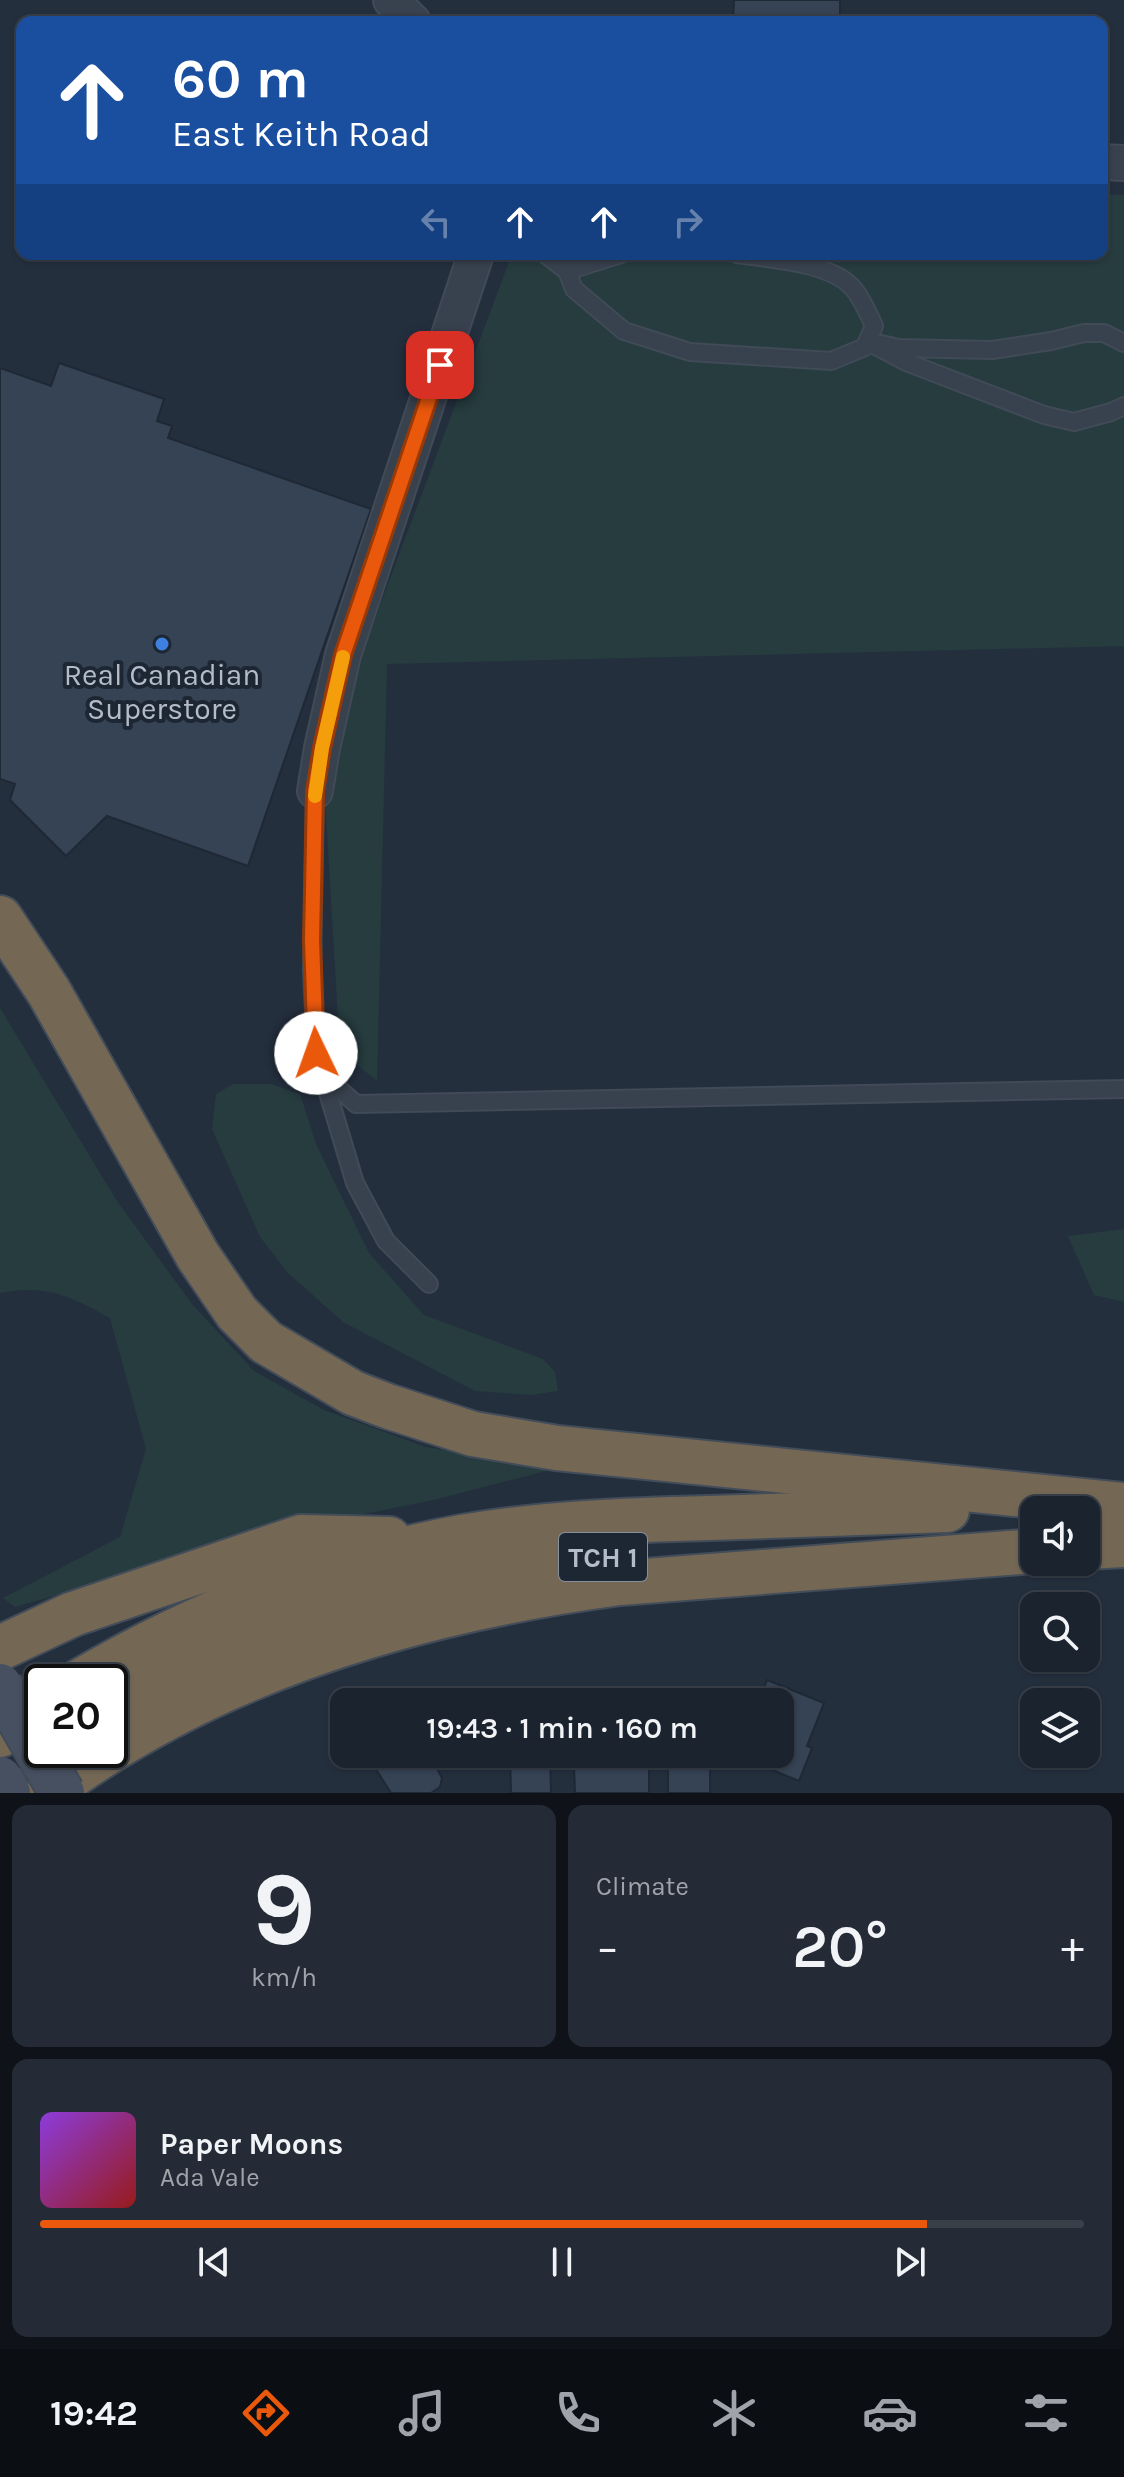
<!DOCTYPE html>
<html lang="en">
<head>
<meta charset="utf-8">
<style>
  body { margin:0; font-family:Karla,sans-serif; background:#242b36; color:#f1f3f6; height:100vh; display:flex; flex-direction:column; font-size:30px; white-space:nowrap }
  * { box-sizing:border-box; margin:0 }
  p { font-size:26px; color:#a0a4aa }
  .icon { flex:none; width:44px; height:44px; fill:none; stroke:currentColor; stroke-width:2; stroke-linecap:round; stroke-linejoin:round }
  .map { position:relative; height:1793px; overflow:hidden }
  .panel { display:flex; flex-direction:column; gap:12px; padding:12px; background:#0f1319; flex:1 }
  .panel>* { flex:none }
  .guide { position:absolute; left:16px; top:16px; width:1092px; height:244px; border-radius:16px; box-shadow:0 2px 6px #0004,0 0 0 2px #39404a; background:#1a4fa0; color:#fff; overflow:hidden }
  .controls { position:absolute; left:1020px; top:1496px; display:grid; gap:16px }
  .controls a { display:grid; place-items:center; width:80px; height:80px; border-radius:16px; background:#1b232e; box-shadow:0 2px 6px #0004,0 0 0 2px #39404a; font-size:40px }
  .speed { position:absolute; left:24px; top:1664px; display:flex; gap:16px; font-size:40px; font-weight:700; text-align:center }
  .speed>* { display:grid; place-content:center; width:104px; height:104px; border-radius:50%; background:#1b232e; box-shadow:0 2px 6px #0004,0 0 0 2px #39404a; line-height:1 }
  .speed .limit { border:4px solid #111; border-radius:12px; background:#fff; color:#111 }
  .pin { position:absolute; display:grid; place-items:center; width:68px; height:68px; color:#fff; margin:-34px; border-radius:16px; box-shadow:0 4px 12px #0006 }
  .me { position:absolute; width:88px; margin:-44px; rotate:357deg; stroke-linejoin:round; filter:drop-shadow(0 0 6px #0008) }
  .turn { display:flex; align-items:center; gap:28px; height:168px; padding:0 24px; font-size:36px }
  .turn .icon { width:104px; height:104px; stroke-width:2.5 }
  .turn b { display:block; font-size:56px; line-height:68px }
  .lanes { display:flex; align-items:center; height:76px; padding:0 24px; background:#0003; justify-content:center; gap:40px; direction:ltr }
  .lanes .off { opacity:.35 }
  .big { font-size:60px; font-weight:600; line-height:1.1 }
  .panel .card { flex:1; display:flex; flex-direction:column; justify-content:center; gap:12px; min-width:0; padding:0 28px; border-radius:16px; background:#242b36 }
  .panel .dial { align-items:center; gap:0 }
  .dial b { font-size:104px; line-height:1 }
  .song { display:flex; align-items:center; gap:24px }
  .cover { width:96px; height:96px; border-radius:12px; background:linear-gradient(135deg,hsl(270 70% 55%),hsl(0 70% 35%)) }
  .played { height:8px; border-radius:4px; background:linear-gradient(90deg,#ea580c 85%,#39404a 85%) }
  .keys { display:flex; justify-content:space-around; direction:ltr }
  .heat { display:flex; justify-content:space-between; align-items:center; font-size:44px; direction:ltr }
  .panel .tiles { flex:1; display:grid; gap:12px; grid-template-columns:1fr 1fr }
  .card:last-child { grid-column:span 2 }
  .trip { position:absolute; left:330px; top:1688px; width:464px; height:80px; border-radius:16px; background:#1b232e; box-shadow:0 2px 6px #0004,0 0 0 2px #39404a; font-weight:600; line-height:80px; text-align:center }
  .menu { display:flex; height:128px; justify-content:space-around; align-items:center; background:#0b0e12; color:#a0a4aa }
  .menu .icon { width:56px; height:56px }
  .menu .on { color:#ea580c }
  .menu b { font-size:36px; color:#f1f3f6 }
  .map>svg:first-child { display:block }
</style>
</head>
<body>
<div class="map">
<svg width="1124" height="1793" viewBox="0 0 1124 1793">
  <rect width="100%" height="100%" fill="#242f3e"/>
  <!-- green -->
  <g fill="#263c3f">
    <path d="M1102 194 1124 195V646L387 664 377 1081 340 1051 322 748 365 645 512 254H1102Z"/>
    <path d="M0 1008 117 1201 192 1304 254 1371 324 1410 426 1447 558 1468 433 1500 290 1529 15 1607 3 1598 120 1537 146 1449 110 1318C70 1296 47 1284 0 1293Z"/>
    <path d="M233 1084H271L300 1094 316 1144 369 1253 424 1315 543 1359 555 1372 558 1391 531 1395 475 1391 343 1322 288 1273 260 1237 212 1129 216 1094Z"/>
    <path d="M1124 1229V1302L1094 1295 1068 1236Z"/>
  </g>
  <!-- building -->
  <g fill="#364354" stroke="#1f2835" stroke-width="2">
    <path d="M734 0H840V22H733Z"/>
    <path d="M59 363 164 399 157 421 172 426 168 438 371 509 248 866 107 816 66 856 10 800 15 784 0 779V368L51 386Z"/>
    <path d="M767 1680 824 1703 807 1746 812 1748 799 1781 765 1767 769 1758 759 1754H780V1702H764L760 1699Z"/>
    <path d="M388 1754H433V1761L442 1778 440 1787 431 1793H391L372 1763Z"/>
    <path d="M515 1754H550L551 1793H511L510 1756Z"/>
    <rect x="668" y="1754" width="42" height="39"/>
    <path d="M649 1764V1793H575L574 1765Z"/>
  </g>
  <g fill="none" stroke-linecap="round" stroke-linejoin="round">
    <!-- service casing -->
    <g stroke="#414a57" stroke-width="20">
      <g id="service">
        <path d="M545 254 567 271 574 289 624 331 690 352 831 361 865 347 874 326C868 313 862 298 852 287 828 262 770 259 737 254"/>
        <path d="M567 271 621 254"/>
        <path d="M868 342 906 362 1044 415 1074 422 1111 412 1124 406"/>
        <path d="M881 344 899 348 992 350 1051 341 1084 333H1104L1124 343"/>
        <path d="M315 791 312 971 316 1053 355 1183 386 1241 429 1284"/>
        <path d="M322 1074 356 1104 1124 1089"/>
      </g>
    </g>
    <!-- minor casing -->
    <g stroke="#414a57" stroke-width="38">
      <g id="minor">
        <path d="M391 0 413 22"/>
        <path d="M1102 162 1124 163"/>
        <path d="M315 791 322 748 343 655 476 254"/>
      </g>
    </g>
    <!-- motorway casing -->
    <g stroke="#434c59" stroke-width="48">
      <g id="motorway">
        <path d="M0 918 49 992 198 1256 237 1313 266 1342 353 1393 387 1406 473 1434 557 1448 1124 1505"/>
        <path d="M1086 1547 1124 1545"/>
        <path d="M0 1648 73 1614 301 1537 389 1539"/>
        <path d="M79 1682C197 1612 326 1562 462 1537 544 1523 628 1520 710 1518 789 1515 868 1513 947 1510"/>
        <path d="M110 1707C258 1616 429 1571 601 1557"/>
        <path d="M0 1735 42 1704"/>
        <path d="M48 1793C212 1670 419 1610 620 1583L1034 1551"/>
      </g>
    </g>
    <!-- service -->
    <use href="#service" stroke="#38414e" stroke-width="16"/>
    <!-- minor -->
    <use href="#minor" stroke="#38414e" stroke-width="34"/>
    <!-- motorway -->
    <use href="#motorway" stroke="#746855" stroke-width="44"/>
    <!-- secondary-bridge casing -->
    <g stroke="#414a57" stroke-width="48" stroke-linecap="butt">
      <g id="secondary-bridge">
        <path d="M0 1686 62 1793"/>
        <path d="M0 1779 8 1793"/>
      </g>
    </g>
    <!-- secondary-bridge -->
    <use href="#secondary-bridge" stroke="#465061" stroke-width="44"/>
  </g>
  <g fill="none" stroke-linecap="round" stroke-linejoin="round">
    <!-- route casing -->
    <g stroke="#983908" stroke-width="20">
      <path id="route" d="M316 1053 312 940 315 791 322 748 343 655 440 365"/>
    </g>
    <!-- route -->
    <use href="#route" stroke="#ea580c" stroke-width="14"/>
    <!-- slow -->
    <path stroke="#f59e0b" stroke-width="14" d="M315 796 322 748 343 657"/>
  </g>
  <!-- markers -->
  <circle fill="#3f7fe0" stroke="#1d2633" stroke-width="3" cx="162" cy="644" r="8"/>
  <g text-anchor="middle" stroke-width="8" stroke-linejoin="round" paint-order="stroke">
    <!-- shield labels -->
    <rect fill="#1d2633" stroke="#878f9c" stroke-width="2" x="559" y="1533" width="88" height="48" rx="6"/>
    <g font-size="28" font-weight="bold" fill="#b4bcc9">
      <text x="603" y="1567">TCH 1</text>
    </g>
    <!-- poi labels -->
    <g font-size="30" fill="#b4bcc9" stroke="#1d2633">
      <text x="162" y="685">Real Canadian<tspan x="162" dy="34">Superstore</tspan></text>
    </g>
  </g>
</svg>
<div class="controls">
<a><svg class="icon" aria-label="sound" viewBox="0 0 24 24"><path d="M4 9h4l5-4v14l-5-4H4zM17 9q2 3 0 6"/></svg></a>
<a><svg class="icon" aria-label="search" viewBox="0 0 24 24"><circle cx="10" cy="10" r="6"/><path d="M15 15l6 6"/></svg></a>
<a><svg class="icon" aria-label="layers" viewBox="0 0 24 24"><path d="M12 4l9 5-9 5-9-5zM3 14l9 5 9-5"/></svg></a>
</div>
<div class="speed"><div class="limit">20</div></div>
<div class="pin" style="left:440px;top:365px;background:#d93025"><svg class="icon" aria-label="arrive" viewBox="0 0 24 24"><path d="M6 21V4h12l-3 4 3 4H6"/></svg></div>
<svg class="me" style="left:316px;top:1053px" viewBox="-20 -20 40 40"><circle r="19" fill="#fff"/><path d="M0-13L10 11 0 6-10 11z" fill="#ea580c"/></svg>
<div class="trip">19:43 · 1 min · 160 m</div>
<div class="guide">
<div class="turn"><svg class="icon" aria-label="ahead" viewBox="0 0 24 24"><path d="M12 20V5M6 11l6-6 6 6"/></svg><div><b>60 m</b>East Keith Road</div></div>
<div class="lanes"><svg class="icon off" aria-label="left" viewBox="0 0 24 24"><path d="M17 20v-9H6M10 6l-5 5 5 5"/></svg><svg class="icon" aria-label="ahead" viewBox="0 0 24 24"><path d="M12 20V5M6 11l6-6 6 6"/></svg><svg class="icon" aria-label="ahead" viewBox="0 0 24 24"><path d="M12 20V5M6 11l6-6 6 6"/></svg><svg class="icon off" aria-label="right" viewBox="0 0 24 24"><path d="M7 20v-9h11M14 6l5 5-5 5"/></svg></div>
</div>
</div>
<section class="panel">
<div class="tiles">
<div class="card dial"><b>9</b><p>km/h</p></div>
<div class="card"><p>Climate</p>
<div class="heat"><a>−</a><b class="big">20°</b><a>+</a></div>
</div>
<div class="card">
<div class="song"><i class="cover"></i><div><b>Paper Moons</b><p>Ada Vale</p></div></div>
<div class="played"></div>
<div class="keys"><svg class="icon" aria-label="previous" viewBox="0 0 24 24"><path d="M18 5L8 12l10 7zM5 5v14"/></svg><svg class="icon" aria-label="pause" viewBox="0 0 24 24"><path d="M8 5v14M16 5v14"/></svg><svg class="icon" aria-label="next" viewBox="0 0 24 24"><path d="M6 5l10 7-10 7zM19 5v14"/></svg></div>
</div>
</div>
</section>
<nav class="menu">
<b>19:42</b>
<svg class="icon on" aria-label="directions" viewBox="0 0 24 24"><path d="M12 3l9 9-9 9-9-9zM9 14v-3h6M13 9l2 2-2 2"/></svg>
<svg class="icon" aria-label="music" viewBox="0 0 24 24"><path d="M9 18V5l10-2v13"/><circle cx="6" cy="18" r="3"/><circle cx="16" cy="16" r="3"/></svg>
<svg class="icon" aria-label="phone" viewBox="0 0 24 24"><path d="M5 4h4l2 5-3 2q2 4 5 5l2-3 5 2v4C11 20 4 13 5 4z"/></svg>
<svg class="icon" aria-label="climate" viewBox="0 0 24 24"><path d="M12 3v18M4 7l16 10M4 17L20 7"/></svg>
<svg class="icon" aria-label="car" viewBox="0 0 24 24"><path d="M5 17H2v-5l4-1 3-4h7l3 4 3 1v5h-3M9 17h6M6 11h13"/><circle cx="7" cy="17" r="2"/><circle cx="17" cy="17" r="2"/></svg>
<svg class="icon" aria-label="filters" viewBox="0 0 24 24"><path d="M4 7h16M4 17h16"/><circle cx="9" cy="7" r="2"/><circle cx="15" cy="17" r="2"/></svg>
</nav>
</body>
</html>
